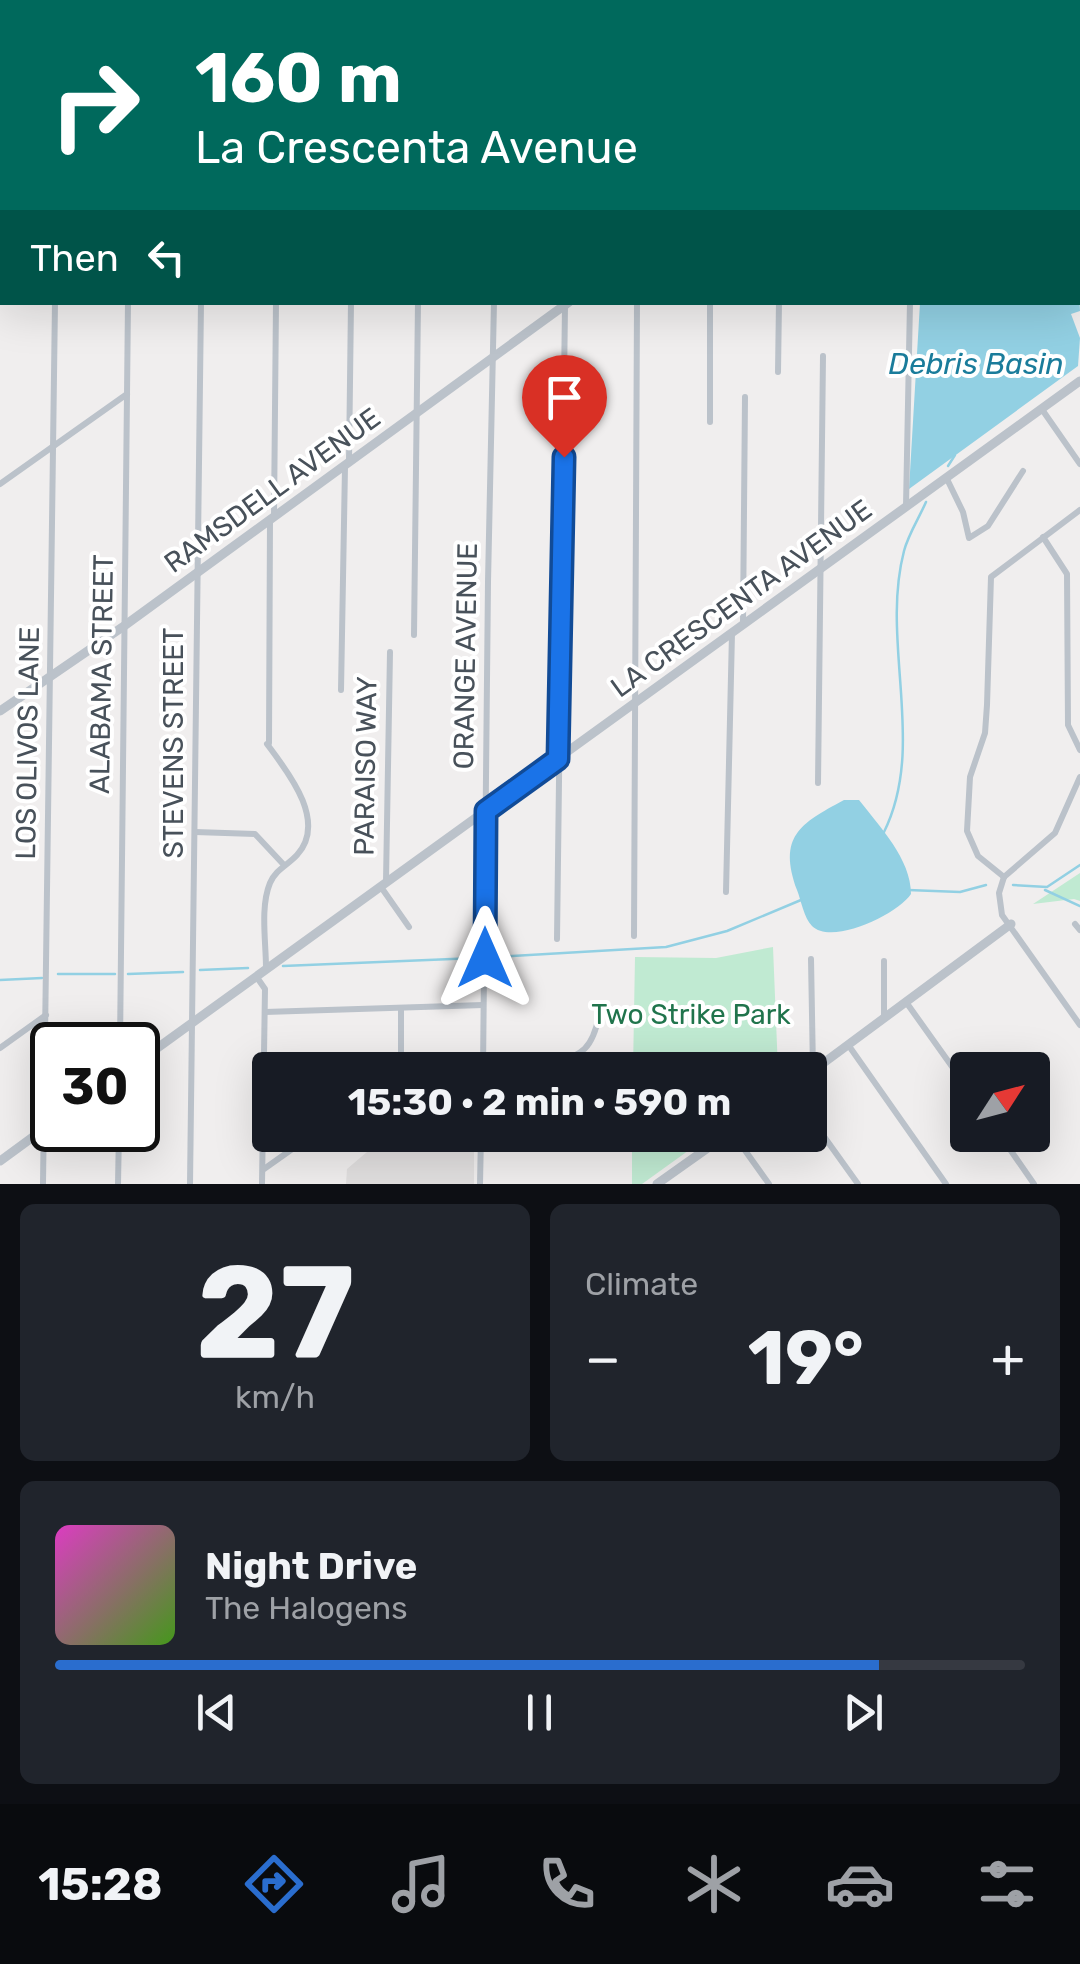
<!DOCTYPE html>
<html lang="en">
<head>
<meta charset="utf-8">
<style>
  body { margin:0; font-family:Rubik,sans-serif; background:#20242c; color:#f1f3f6; height:100vh; display:flex; flex-direction:column; font-size:38px; white-space:nowrap }
  * { box-sizing:border-box; margin:0 }
  p { font-size:32px; color:#9ea1a6 }
  .icon { flex:none; width:55px; height:55px; fill:none; stroke:currentColor; stroke-width:2; stroke-linecap:round; stroke-linejoin:round }
  .map { position:relative; height:1184px; overflow:hidden }
  .drawer { display:flex; flex-direction:column; gap:20px; padding:20px; background:#0d0f14; flex:1 }
  .drawer>* { flex:none }
  .banner { position:absolute; left:0px; top:0px; width:1080px; height:305px; box-shadow:0 10px 40px #0002; background:#00695c; color:#fff; overflow:hidden }
  .needle { width:65px; rotate:54deg }
  .controls { position:absolute; left:950px; top:1052px; display:grid; gap:20px }
  .controls a { display:grid; place-items:center; width:100px; height:100px; border-radius:10px; background:#171b24; box-shadow:0 10px 40px #0002; font-size:50px }
  .speed { position:absolute; left:30px; top:1022px; display:flex; gap:20px; font-size:50px; font-weight:700; text-align:center }
  .speed>* { display:grid; place-content:center; width:130px; height:130px; border-radius:50%; background:#171b24; box-shadow:0 10px 40px #0002; line-height:1 }
  .speed .limit { border:5px solid #111; border-radius:15px; background:#fff; color:#111 }
  .pin { position:absolute; display:grid; place-items:center; width:85px; height:85px; color:#fff; margin:-102px -42px; border-radius:50% 50% 50% 0; rotate:-45deg; box-shadow:0 0 10px #0007 }
  .pin .icon { rotate:45deg }
  .me { position:absolute; width:110px; margin:-55px; rotate:0deg; stroke-linejoin:round; filter:drop-shadow(0 0 8px #0008) }
  .turn { display:flex; align-items:center; gap:35px; height:210px; padding:0 30px; font-size:45px }
  .turn .icon { width:130px; height:130px; stroke-width:2.5 }
  .turn b { display:block; font-size:70px; line-height:85px }
  .then { display:flex; align-items:center; height:95px; padding:0 30px; background:#0003; gap:20px; font-size:38px }
  .big { font-size:75px; font-weight:700; line-height:1.1 }
  .drawer .card { flex:1; display:flex; flex-direction:column; justify-content:center; gap:15px; min-width:0; padding:0 35px; border-radius:15px; background:#20242c }
  .drawer .dial { align-items:center; gap:0 }
  .dial b { font-size:130px; line-height:1 }
  .song { display:flex; align-items:center; gap:30px }
  .cover { width:120px; height:120px; border-radius:15px; background:linear-gradient(135deg,hsl(310 70% 55%),hsl(100 70% 35%)) }
  .played { height:10px; border-radius:5px; background:linear-gradient(90deg,#2a6dce 85%,#363941 85%) }
  .keys { display:flex; justify-content:space-around; direction:ltr }
  .heat { display:flex; justify-content:space-between; align-items:center; font-size:55px; direction:ltr }
  .drawer .tiles { flex:1; display:grid; gap:20px; grid-template-columns:1fr 1fr }
  .card:last-child { grid-column:span 2 }
  .trip { position:absolute; left:252px; top:1052px; width:575px; height:100px; border-radius:10px; background:#171b24; box-shadow:0 10px 40px #0002; font-weight:700; line-height:100px; text-align:center }
  .menu { display:flex; height:160px; justify-content:space-around; align-items:center; background:#090b0e; color:#9ea1a6 }
  .menu .icon { width:70px; height:70px }
  .menu .selected { color:#2a6dce }
  .menu b { font-size:45px; color:#f1f3f6 }
  .map>svg:first-child { display:block }
</style>
</head>
<body>
<div class="map">
<svg width="1080" height="1184" viewBox="0 0 1080 1184">
  <rect width="100%" height="100%" fill="#f0eeee"/>
  <!-- education -->
  <path fill="#e1dfdf" d="M387 1135H474V1184H346L347 1169Z"/>
  <!-- green -->
  <g fill="#c0ead2">
    <path d="M1080 873V901L1074 899 1033 904Z"/>
    <path d="M773 947 778 1070H633L635 957 716 958Z"/>
    <path d="M632 1135H710L642 1184H632Z"/>
  </g>
  <!-- water -->
  <g fill="#92d0e3">
    <path d="M1078 275 1080 311 1071 314 1080 338 1078 366 909 489 920 303 1078 302Z"/>
    <path d="M844 800H859C880 827 911 859 911 894 898 914 832 946 812 926 804 918 801 900 797 890 778 837 799 824 844 800Z"/>
  </g>
  <g fill="none" stroke-linecap="round" stroke-linejoin="round">
    <!-- stream -->
    <g stroke="#92d0e3" stroke-width="2.5">
      <path d="M948 466 955 455"/>
      <path d="M884 832C927 745 880 643 904 551 908 535 919 518 926 502"/>
      <path d="M1013 885 1047 887 1080 865"/>
      <path d="M908 890 960 892 986 885"/>
      <path d="M1045 890 1080 906"/>
      <path d="M495 957 666 947 727 931 801 900"/>
      <path d="M283 966 476 958"/>
      <path d="M200 970 248 968"/>
      <path d="M58 974H115"/>
      <path d="M128 974 183 972"/>
      <path d="M0 980 42 978"/>
    </g>
    <!-- minor -->
    <g stroke="#bbc2ca" stroke-width="6">
      <path d="M62 2V0"/>
      <path d="M133 2V0"/>
      <path d="M198 2 201 0"/>
      <path d="M497 2V0"/>
      <path d="M571 2V0"/>
      <path d="M674 2 677 0"/>
      <path d="M714 2V0"/>
      <path d="M785 2V0"/>
      <path d="M1078 139 1080 138"/>
      <path d="M778 372 779 302"/>
      <path d="M1041 408 1080 464"/>
      <path d="M710 422V302"/>
      <path d="M349 461 351 302"/>
      <path d="M946 477 963 512 969 538 988 526 1023 471"/>
      <path d="M0 484 127 394"/>
      <path d="M906 506 910 302"/>
      <path d="M274 516 276 302"/>
      <path d="M1043 537 1067 574 1068 725 1080 750"/>
      <path d="M743 624 745 397"/>
      <path d="M414 635 418 302"/>
      <path d="M341 690 345 467"/>
      <path d="M269 743 270 519"/>
      <path d="M818 783 823 356"/>
      <path d="M195 832 255 834 284 865"/>
      <path d="M1004 877 978 856 967 831 970 777 985 733 987 705 991 577 1080 510"/>
      <path d="M1004 877 999 893 1002 915 1080 1025"/>
      <path d="M1004 877 1055 833 1080 777"/>
      <path d="M386 881 390 652"/>
      <path d="M381 887 409 927"/>
      <path d="M726 892 732 633"/>
      <path d="M1075 924 1080 930"/>
      <path d="M634 936 637 302"/>
      <path d="M557 939 565 305"/>
      <path d="M811 959 813 1070"/>
      <path d="M884 961V1018"/>
      <path d="M266 968C266 942 260 907 270 883 276 869 288 865 297 855 328 821 287 771 267 744"/>
      <path d="M256 976 265 989 262 1184"/>
      <path d="M906 1002 968 1089"/>
      <path d="M265 1012 483 1005"/>
      <path d="M120 1045 128 302"/>
      <path d="M849 1046 946 1184"/>
      <path d="M0 1048 46 1015"/>
      <path d="M398 1070 401 1056V1010"/>
      <path d="M483 1070 488 582 494 302"/>
      <path d="M534 1070C575 1054 591 1061 600 1011"/>
      <path d="M810 1117 858 1184"/>
      <path d="M734 1135 769 1184"/>
      <path d="M1000 1135 1034 1184"/>
      <path d="M480 1148 520 1135"/>
      <path d="M264 1169 312 1135"/>
      <path d="M43 1184 55 302"/>
      <path d="M118 1184 119 1130"/>
      <path d="M190 1184 201 302"/>
      <path d="M480 1184 481 1135"/>
    </g>
    <!-- tertiary -->
    <g stroke="#bbc2ca" stroke-width="9">
      <path d="M1046 0V2"/>
      <path d="M989 2 993 0"/>
      <path d="M1078 150 1080 164"/>
      <path d="M0 711 124 626 569 302"/>
      <path d="M138 1062 1080 381"/>
      <path d="M810 1073 1011 924"/>
      <path d="M0 1161 52 1123"/>
      <path d="M657 1184 726 1135"/>
    </g>
    <!-- secondary -->
    <g stroke="#bdc6d0" stroke-width="10">
      <path d="M352 2 355 0"/>
      <path d="M0 254 2 253"/>
    </g>
  </g>
  <g fill="none" stroke-linecap="round" stroke-linejoin="round">
    <!-- route casing -->
    <g stroke="#114b97" stroke-width="25">
      <path id="route" d="M485 958 486 811 558 759 564 457"/>
    </g>
    <!-- route -->
    <use href="#route" stroke="#1a73e8" stroke-width="18"/>
  </g>
  <g text-anchor="middle" stroke-width="8" stroke-linejoin="round" paint-order="stroke">
    <!-- street labels -->
    <g font-size="28" fill="#48515a" stroke="#fff">
      <text transform="translate(272 490) rotate(-36)" y="10">RAMSDELL AVENUE</text>
      <text transform="translate(741 598) rotate(-36)" y="10">LA CRESCENTA AVENUE</text>
      <text transform="translate(465 656) rotate(-89)" y="10">ORANGE AVENUE</text>
      <text transform="translate(101 674) rotate(-89)" y="10">ALABAMA STREET</text>
      <text transform="translate(27 743) rotate(-89)" y="10">LOS OLIVOS LANE</text>
      <text transform="translate(173 743) rotate(-90)" y="10">STEVENS STREET</text>
      <text transform="translate(365 766) rotate(-89)" y="10">PARAISO WAY</text>
    </g>
    <!-- park labels -->
    <g font-size="28" fill="#20744c" stroke="#fff">
      <text x="691" y="1024">Two Strike Park</text>
    </g>
    <!-- water labels -->
    <g font-size="30" font-style="italic" fill="#1a7c9b" stroke="#fff">
      <text x="976" y="374">Debris Basin</text>
    </g>
  </g>
</svg>
<div class="controls">
<a><svg class="needle" viewBox="-14 -14 28 28"><path d="M0-13l5 13h-10z" fill="#e53935"/><path d="M0 13l5-13h-10z" fill="#9ea1a6"/></svg></a>
</div>
<div class="speed"><div class="limit">30</div></div>
<div class="pin" style="left:564px;top:457px;background:#d93025"><svg class="icon" aria-label="arrive" viewBox="0 0 24 24"><path d="M6 21V4h12l-3 4 3 4H6"/></svg></div>
<svg class="me" style="left:485px;top:958px" viewBox="-20 -20 40 40"><path d="M0-17L14 15 0 8-14 15z" fill="#1a73e8" stroke="#fff" stroke-width="4"/></svg>
<div class="trip">15:30 · 2 min · 590 m</div>
<div class="banner">
<div class="turn"><svg class="icon" aria-label="right" viewBox="0 0 24 24"><path d="M7 20v-9h11M14 6l5 5-5 5"/></svg><div><b>160 m</b>La Crescenta Avenue</div></div>
<div class="then">Then<svg class="icon" aria-label="left" viewBox="0 0 24 24"><path d="M17 20v-9H6M10 6l-5 5 5 5"/></svg></div>
</div>
</div>
<section class="drawer">
<div class="tiles">
<div class="card dial"><b>27</b><p>km/h</p></div>
<div class="card"><p>Climate</p>
<div class="heat"><a>−</a><b class="big">19°</b><a>+</a></div>
</div>
<div class="card">
<div class="song"><i class="cover"></i><div><b>Night Drive</b><p>The Halogens</p></div></div>
<div class="played"></div>
<div class="keys"><svg class="icon" aria-label="previous" viewBox="0 0 24 24"><path d="M18 5L8 12l10 7zM5 5v14"/></svg><svg class="icon" aria-label="pause" viewBox="0 0 24 24"><path d="M8 5v14M16 5v14"/></svg><svg class="icon" aria-label="next" viewBox="0 0 24 24"><path d="M6 5l10 7-10 7zM19 5v14"/></svg></div>
</div>
</div>
</section>
<nav class="menu">
<b>15:28</b>
<svg class="icon selected" aria-label="directions" viewBox="0 0 24 24"><path d="M12 3l9 9-9 9-9-9zM9 14v-3h6M13 9l2 2-2 2"/></svg>
<svg class="icon" aria-label="music" viewBox="0 0 24 24"><path d="M9 18V5l10-2v13"/><circle cx="6" cy="18" r="3"/><circle cx="16" cy="16" r="3"/></svg>
<svg class="icon" aria-label="phone" viewBox="0 0 24 24"><path d="M5 4h4l2 5-3 2q2 4 5 5l2-3 5 2v4C11 20 4 13 5 4z"/></svg>
<svg class="icon" aria-label="climate" viewBox="0 0 24 24"><path d="M12 3v18M4 7l16 10M4 17L20 7"/></svg>
<svg class="icon" aria-label="car" viewBox="0 0 24 24"><path d="M5 17H2v-5l4-1 3-4h7l3 4 3 1v5h-3M9 17h6M6 11h13"/><circle cx="7" cy="17" r="2"/><circle cx="17" cy="17" r="2"/></svg>
<svg class="icon" aria-label="filters" viewBox="0 0 24 24"><path d="M4 7h16M4 17h16"/><circle cx="9" cy="7" r="2"/><circle cx="15" cy="17" r="2"/></svg>
</nav>
</body>
</html>
